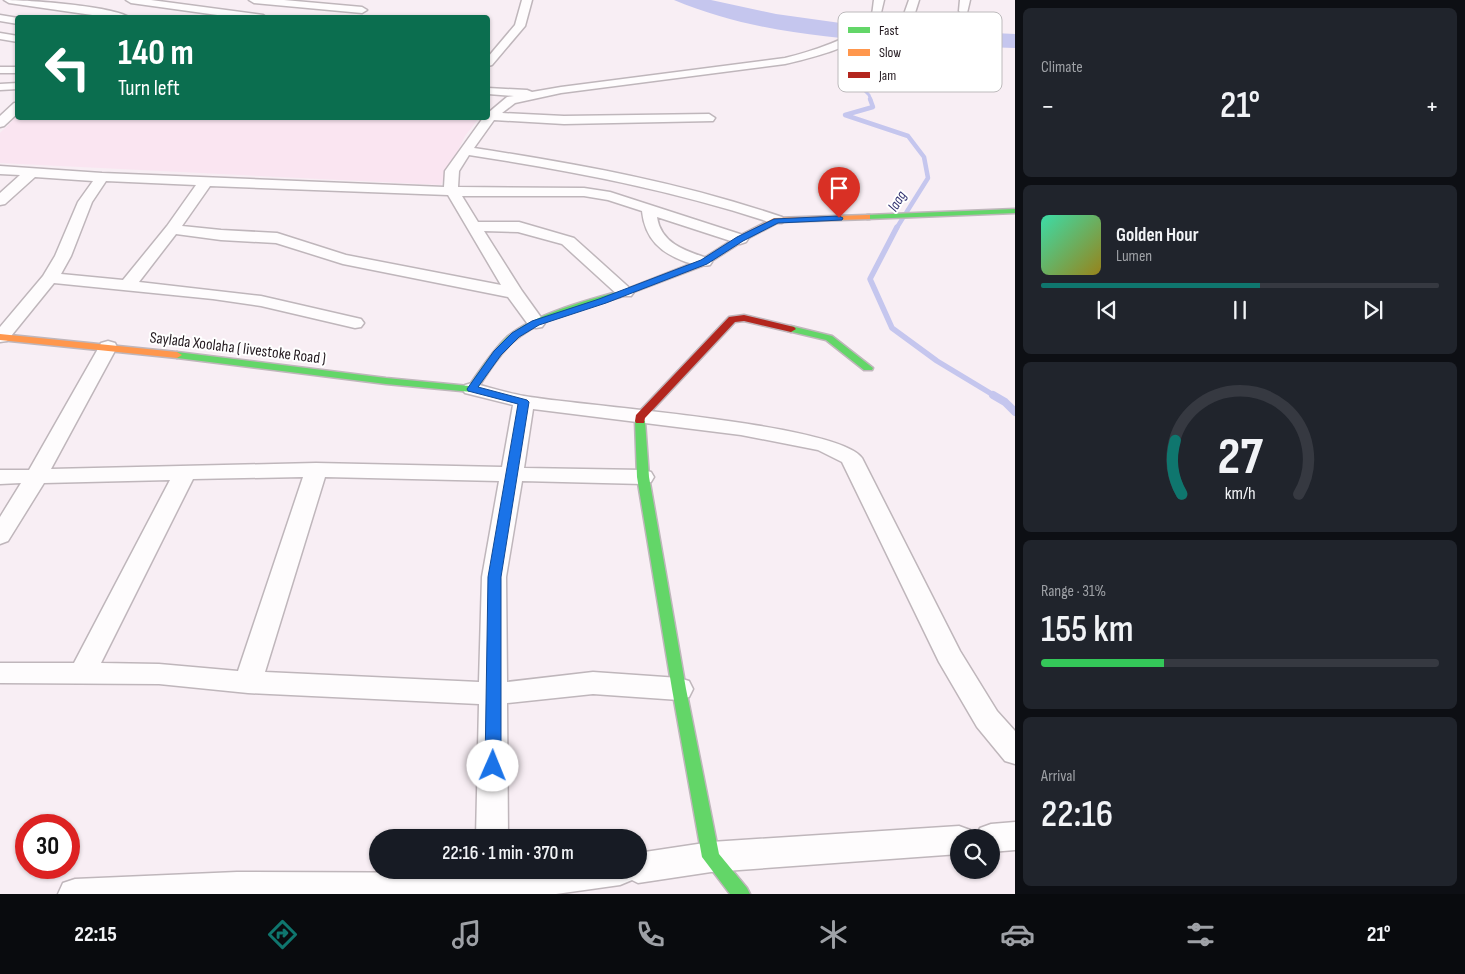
<!DOCTYPE html>
<html lang="en">
<head>
<meta charset="utf-8">
<style>
  body { margin:0; font-family:"Sofia Sans Condensed",sans-serif; background:#20242c; color:#f1f3f6; height:100vh; display:flex; flex-direction:column; font-size:19px; white-space:nowrap }
  * { box-sizing:border-box; margin:0 }
  p { font-size:16px; color:#9ea1a6 }
  .icon { flex:none; width:28px; height:28px; fill:none; stroke:currentColor; stroke-width:2; stroke-linecap:round; stroke-linejoin:round }
  .map { position:relative; flex:1; overflow:hidden }
  .drawer { display:flex; flex-direction:column; gap:8px; padding:8px; background:#0d0f14; width:450px }
  .drawer>* { flex:none }
  .guide { position:absolute; left:15px; top:15px; width:475px; height:105px; border-radius:5px; box-shadow:0 1px 4px #0004; background:#0b6e4f; color:#fff; overflow:hidden }
  .buttons { position:absolute; left:950px; top:829px; display:grid; gap:10px }
  .buttons a { display:grid; place-items:center; width:50px; height:50px; border-radius:50%; background:#171b24; box-shadow:0 1px 4px #0004; font-size:25px }
  .speed { position:absolute; left:15px; top:814px; display:flex; gap:10px; font-size:25px; font-weight:700; text-align:center }
  .speed>* { display:grid; place-content:center; width:65px; height:65px; border-radius:50%; background:#171b24; box-shadow:0 1px 4px #0004; line-height:1 }
  .speed .limit { border:8px solid #d22; background:#fff; color:#111 }
  .pin { position:absolute; display:grid; place-items:center; width:42px; height:42px; color:#fff; margin:-51px -21px; border-radius:50% 50% 50% 0; rotate:-45deg; box-shadow:0 0 5px #0007 }
  .pin .icon { rotate:45deg }
  .me { position:absolute; width:55px; margin:-28px; rotate:1deg; stroke-linejoin:round; filter:drop-shadow(0 0 4px #0008) }
  .turn { display:flex; align-items:center; gap:18px; height:105px; padding:0 20px; font-size:22px }
  .turn .icon { width:65px; height:65px; stroke-width:2.5 }
  .turn b { display:block; font-size:35px; line-height:42px }
  .big { font-size:38px; font-weight:600; line-height:1.1 }
  .drawer .widget { flex:1; display:flex; flex-direction:column; justify-content:center; gap:8px; min-width:0; padding:0 18px; border-radius:8px; background:#20242c }
  .drawer .dial { align-items:center; gap:0 }
  .dial svg { height:130px; overflow:visible; fill:none; stroke:#363941; stroke-width:7; stroke-linecap:round; text-anchor:middle }
  .dial text { fill:#f1f3f6; stroke:none }
  .song { display:flex; align-items:center; gap:15px }
  .cover { width:60px; height:60px; border-radius:8px; background:linear-gradient(135deg,hsl(160 70% 55%),hsl(50 70% 35%)) }
  .played { height:5px; border-radius:2px; background:linear-gradient(90deg,#0f766e 55%,#363941 55%) }
  .keys { display:flex; justify-content:space-around; direction:ltr }
  .heat { display:flex; justify-content:space-between; align-items:center; font-size:28px; direction:ltr }
  .charge { height:8px; border-radius:4px; background:linear-gradient(90deg,#34c759 31%,#363941 0) }
  .trip { position:absolute; left:369px; top:829px; width:278px; height:50px; border-radius:25px; background:#171b24; box-shadow:0 1px 4px #0004; font-weight:600; line-height:50px; text-align:center }
  .menu { display:flex; height:80px; justify-content:space-around; align-items:center; background:#090b0e; color:#9ea1a6 }
  .menu .icon { width:35px; height:35px }
  .menu .selected { color:#0f766e }
  .menu b { font-size:22px; color:#f1f3f6 }
  main { display:flex; flex:1; min-height:0 }
  .map>svg:first-child { display:block }
</style>
</head>
<body>
<main>
<div class="map">
<svg width="1015" height="894" viewBox="0 0 1015 894">
  <rect width="100%" height="100%" fill="#f8eef4"/>
  <!-- built -->
  <path fill="#fae5f1" d="M17 116 18 118H479L465 136 441 185 0 163V133Z"/>
  <!-- water -->
  <path fill="#c5c6ee" d="M674 0H711L776 14 869 27 1015 34V48C973 47 931 45 889 42 816 37 743 29 674 0Z"/>
  <g fill="none" stroke-linecap="round" stroke-linejoin="round">
    <!-- stream-far3 -->
    <path stroke="#c5c6ee" stroke-width="3" d="M871 100 869 95 853 79V75L884 56 911 43"/>
    <!-- stream-far2 -->
    <path stroke="#c5c6ee" stroke-width="4.5" d="M870 99 873 107 845 115 908 136 924 157 928 178 896 229"/>
    <!-- stream-far1 -->
    <path stroke="#c5c6ee" stroke-width="5.5" d="M897 227 870 279 892 328 937 361 995 396"/>
    <!-- stream -->
    <path stroke="#c5c6ee" stroke-width="8" d="M993 395 1005 402 1015 412"/>
    <!-- street casing -->
    <g stroke="#bfb6bb" stroke-width="3">
      <g id="street">
        <path d="M4 0C28 0 114 6 130 18H113L9 3Z"/>
        <path d="M126 0H151L263 15 267 18H239L131 3Z"/>
        <path d="M249 0H284L362 7 367 10 362 13 254 3Z"/>
        <path d="M522 0H532L525 26 492 65 488 66V57L515 25Z"/>
        <path d="M874 0H884L880 17H903L909 0H919L914 16 909 22 878 23C857 47 815 57 785 64L561 93 515 103 502 113 564 116 709 114 715 118 713 121 564 124 494 120 474 148C579 164 682 183 782 217L785 220 782 223H772C673 190 572 171 469 155L459 171 458 187 584 188 610 192 746 236 748 239 746 242 740 244 657 217C661 244 686 251 710 259L712 262 710 265C702 267 694 264 686 262 661 253 645 239 642 211L608 200 584 196H462L478 222H519L574 238 634 292 631 296H619L562 244 518 232 484 231 522 291 545 323 542 327 536 328 530 327 508 297 343 264 276 243 221 240 176 234 139 282 261 296 361 319 364 323 361 327 355 328 261 306 213 299 54 283 7 341 0 342V327L43 276 55 256 78 202 93 181 35 177 5 204 0 205V193L20 175 0 174V166L102 173 444 187 445 171 483 118H488V113L507 97 514 96 488 94V88L527 90 532 92 561 87 785 58C803 54 862 36 870 19 873 14 873 6 874 0ZM106 181 196 185 167 226 123 280 61 274 71 256 92 202ZM210 186 448 195 501 285 346 255 277 233 221 230 182 226Z"/>
        <path d="M960 0H970L967 13H961L959 11Z"/>
        <path d="M0 15 18 18V24L0 21Z"/>
        <path d="M0 33 18 36V42L0 39Z"/>
        <rect x="0" y="67" width="18" height="6"/>
        <path d="M18 83V89L0 90V84Z"/>
        <path d="M14 103H18V113L4 126 0 127V116Z"/>
        <path d="M108 341 115 343 117 347 51 469 316 463 502 467 513 405 465 393 462 389 465 385 472 383C489 387 506 393 524 396 578 406 838 423 862 458L960 651 997 711 1015 731V764L1005 761 977 727 939 662 842 462 818 450 741 435 533 409 524 468 643 470 651 472 654 477 651 482 643 484 522 481 506 577 507 682 593 672 679 678 689 681 693 689 689 697 679 700 593 694 507 703 508 838H476L479 704 248 693 159 684 0 683V663H74L170 480 44 483 8 541 0 544V517L21 483 0 484V470H29L99 347 101 343ZM303 477 238 671 159 664 101 663 193 479ZM325 477 499 481 482 577 479 682 265 672Z"/>
        <path d="M1015 822V850L991 852V838H975L980 828 991 824Z"/>
        <path d="M959 826 970 830 974 838H959V854L711 872 638 883 632 880 620 885 556 894H58L63 883 75 879 237 872 491 873 511 870H638V853L711 842Z"/>
      </g>
    </g>
    <!-- fast casing -->
    <g stroke="#bfb6bb" stroke-width="3">
      <g id="fast">
        <path d="M1015 209V213L867 219 863 217 867 215Z"/>
        <path d="M617 292 622 295 620 297C585 309 542 316 513 342 498 356 487 374 476 391L472 392 386 384 177 358 172 355 177 352 386 378 469 386C481 369 492 351 507 337 533 315 584 301 617 292Z"/>
        <path d="M791 326 832 336 873 368 872 370H864L826 340 788 331V327Z"/>
        <path d="M640 418 645 421 649 477 686 689 719 854 747 888 750 894H730L702 857 672 689 637 477 635 421Z"/>
      </g>
    </g>
    <!-- slow casing -->
    <g stroke="#bfb6bb" stroke-width="3">
      <g id="slow">
        <path d="M867 215H870V219L779 222 743 241 707 264 620 297H614L612 295 701 260 737 237 774 218Z"/>
        <path d="M0 334 177 352 182 355 177 358 0 340Z"/>
      </g>
    </g>
    <!-- jam casing -->
    <g stroke="#bfb6bb" stroke-width="3">
      <path id="jam" d="M744 315 794 327 796 329 791 332 744 321 735 322 645 418 644 423H636L635 421 636 415 729 317Z"/>
    </g>
    <!-- street -->
    <use href="#street" fill="#fefcfd" fill-rule="evenodd"/>
    <!-- fast -->
    <use href="#fast" fill="#63d668" fill-rule="evenodd"/>
    <!-- slow -->
    <use href="#slow" fill="#ff974d" fill-rule="evenodd"/>
    <!-- jam -->
    <use href="#jam" fill="#b3261e" fill-rule="evenodd"/>
  </g>
  <!-- route -->
  <path fill="#1a73e8" stroke="#114b97" d="M839 216 843 218 842 220 778 223 743 241 707 264 606 303 539 325 519 337 501 355 478 387 527 400 529 402 501 577V766L499 770 493 772 488 770 485 766 488 577 518 404 468 391 467 389 494 351 512 333 532 321 599 299 701 260 737 237 774 219Z"/>
  <g text-anchor="middle" stroke-width="4" stroke-linejoin="round" paint-order="stroke">
    <!-- far-water labels -->
    <g font-size="15" font-style="italic" fill="#30306f" stroke="#fff">
      <text transform="translate(897 201) rotate(-58)" y="5">laag</text>
    </g>
    <!-- street labels -->
    <g font-size="16" fill="#23191f" stroke="#fff">
      <text transform="translate(238 347) rotate(7)" y="6">Saylada Xoolaha ( livestoke Road )</text>
    </g>
  </g>
  <!-- legend -->
  <rect x="838" y="12" width="164" height="80" rx="8" fill="#fff" stroke="#bdbabc" stroke-width="1"/>
  <rect x="848" y="27" width="22" height="6" fill="#63d668"/>
  <rect x="848" y="49" width="22" height="7" fill="#ff974d"/>
  <rect x="848" y="72" width="22" height="6" fill="#b3261e"/>
  <g font-size="14" fill="#23191f">
    <text x="879" y="35">Fast</text>
    <text x="879" y="57">Slow</text>
    <text x="879" y="80">Jam</text>
  </g>
</svg>
<div class="buttons">
<a><svg class="icon" aria-label="search" viewBox="0 0 24 24"><circle cx="10" cy="10" r="6"/><path d="M15 15l6 6"/></svg></a>
</div>
<div class="speed"><div class="limit">30</div></div>
<div class="pin" style="left:839px;top:218px;background:#d93025"><svg class="icon" aria-label="arrive" viewBox="0 0 24 24"><path d="M6 21V4h12l-3 4 3 4H6"/></svg></div>
<svg class="me" style="left:493px;top:766px" viewBox="-20 -20 40 40"><circle r="19" fill="#fff"/><path d="M0-13L10 11 0 6-10 11z" fill="#1a73e8"/></svg>
<div class="trip">22:16 · 1 min · 370 m</div>
<div class="guide">
<div class="turn"><svg class="icon" aria-label="left" viewBox="0 0 24 24"><path d="M17 20v-9H6M10 6l-5 5 5 5"/></svg><div><b>140 m</b>Turn left</div></div>
</div>
</div>
<section class="drawer">
<div class="widget"><p>Climate</p>
<div class="heat"><a>−</a><b class="big">21°</b><a>+</a></div>
</div>
<div class="widget">
<div class="song"><i class="cover"></i><div><b>Golden Hour</b><p>Lumen</p></div></div>
<div class="played"></div>
<div class="keys"><svg class="icon" aria-label="previous" viewBox="0 0 24 24"><path d="M18 5L8 12l10 7zM5 5v14"/></svg><svg class="icon" aria-label="pause" viewBox="0 0 24 24"><path d="M8 5v14M16 5v14"/></svg><svg class="icon" aria-label="next" viewBox="0 0 24 24"><path d="M6 5l10 7-10 7zM19 5v14"/></svg></div>
</div>
<div class="widget dial"><svg viewBox="0 0 100 80">
<path d="M14 69A42 42 0 1 1 86 69"/>
<path d="M14 69A42 42 0 0 1 10 36" stroke="#0f766e"/>
<text x="50" y="56" font-size="32" font-weight="700">27</text>
<text x="50" y="72" font-size="11">km/h</text>
</svg></div>
<div class="widget"><p>Range · 31%</p><b class="big">155 km</b><div class="charge"></div></div>
<div class="widget"><p>Arrival</p><b class="big">22:16</b></div>
</section>
</main>
<nav class="menu">
<b>22:15</b>
<svg class="icon selected" aria-label="directions" viewBox="0 0 24 24"><path d="M12 3l9 9-9 9-9-9zM9 14v-3h6M13 9l2 2-2 2"/></svg>
<svg class="icon" aria-label="music" viewBox="0 0 24 24"><path d="M9 18V5l10-2v13"/><circle cx="6" cy="18" r="3"/><circle cx="16" cy="16" r="3"/></svg>
<svg class="icon" aria-label="phone" viewBox="0 0 24 24"><path d="M5 4h4l2 5-3 2q2 4 5 5l2-3 5 2v4C11 20 4 13 5 4z"/></svg>
<svg class="icon" aria-label="climate" viewBox="0 0 24 24"><path d="M12 3v18M4 7l16 10M4 17L20 7"/></svg>
<svg class="icon" aria-label="car" viewBox="0 0 24 24"><path d="M5 17H2v-5l4-1 3-4h7l3 4 3 1v5h-3M9 17h6M6 11h13"/><circle cx="7" cy="17" r="2"/><circle cx="17" cy="17" r="2"/></svg>
<svg class="icon" aria-label="filters" viewBox="0 0 24 24"><path d="M4 7h16M4 17h16"/><circle cx="9" cy="7" r="2"/><circle cx="15" cy="17" r="2"/></svg>
<b>21°</b>
</nav>
</body>
</html>
